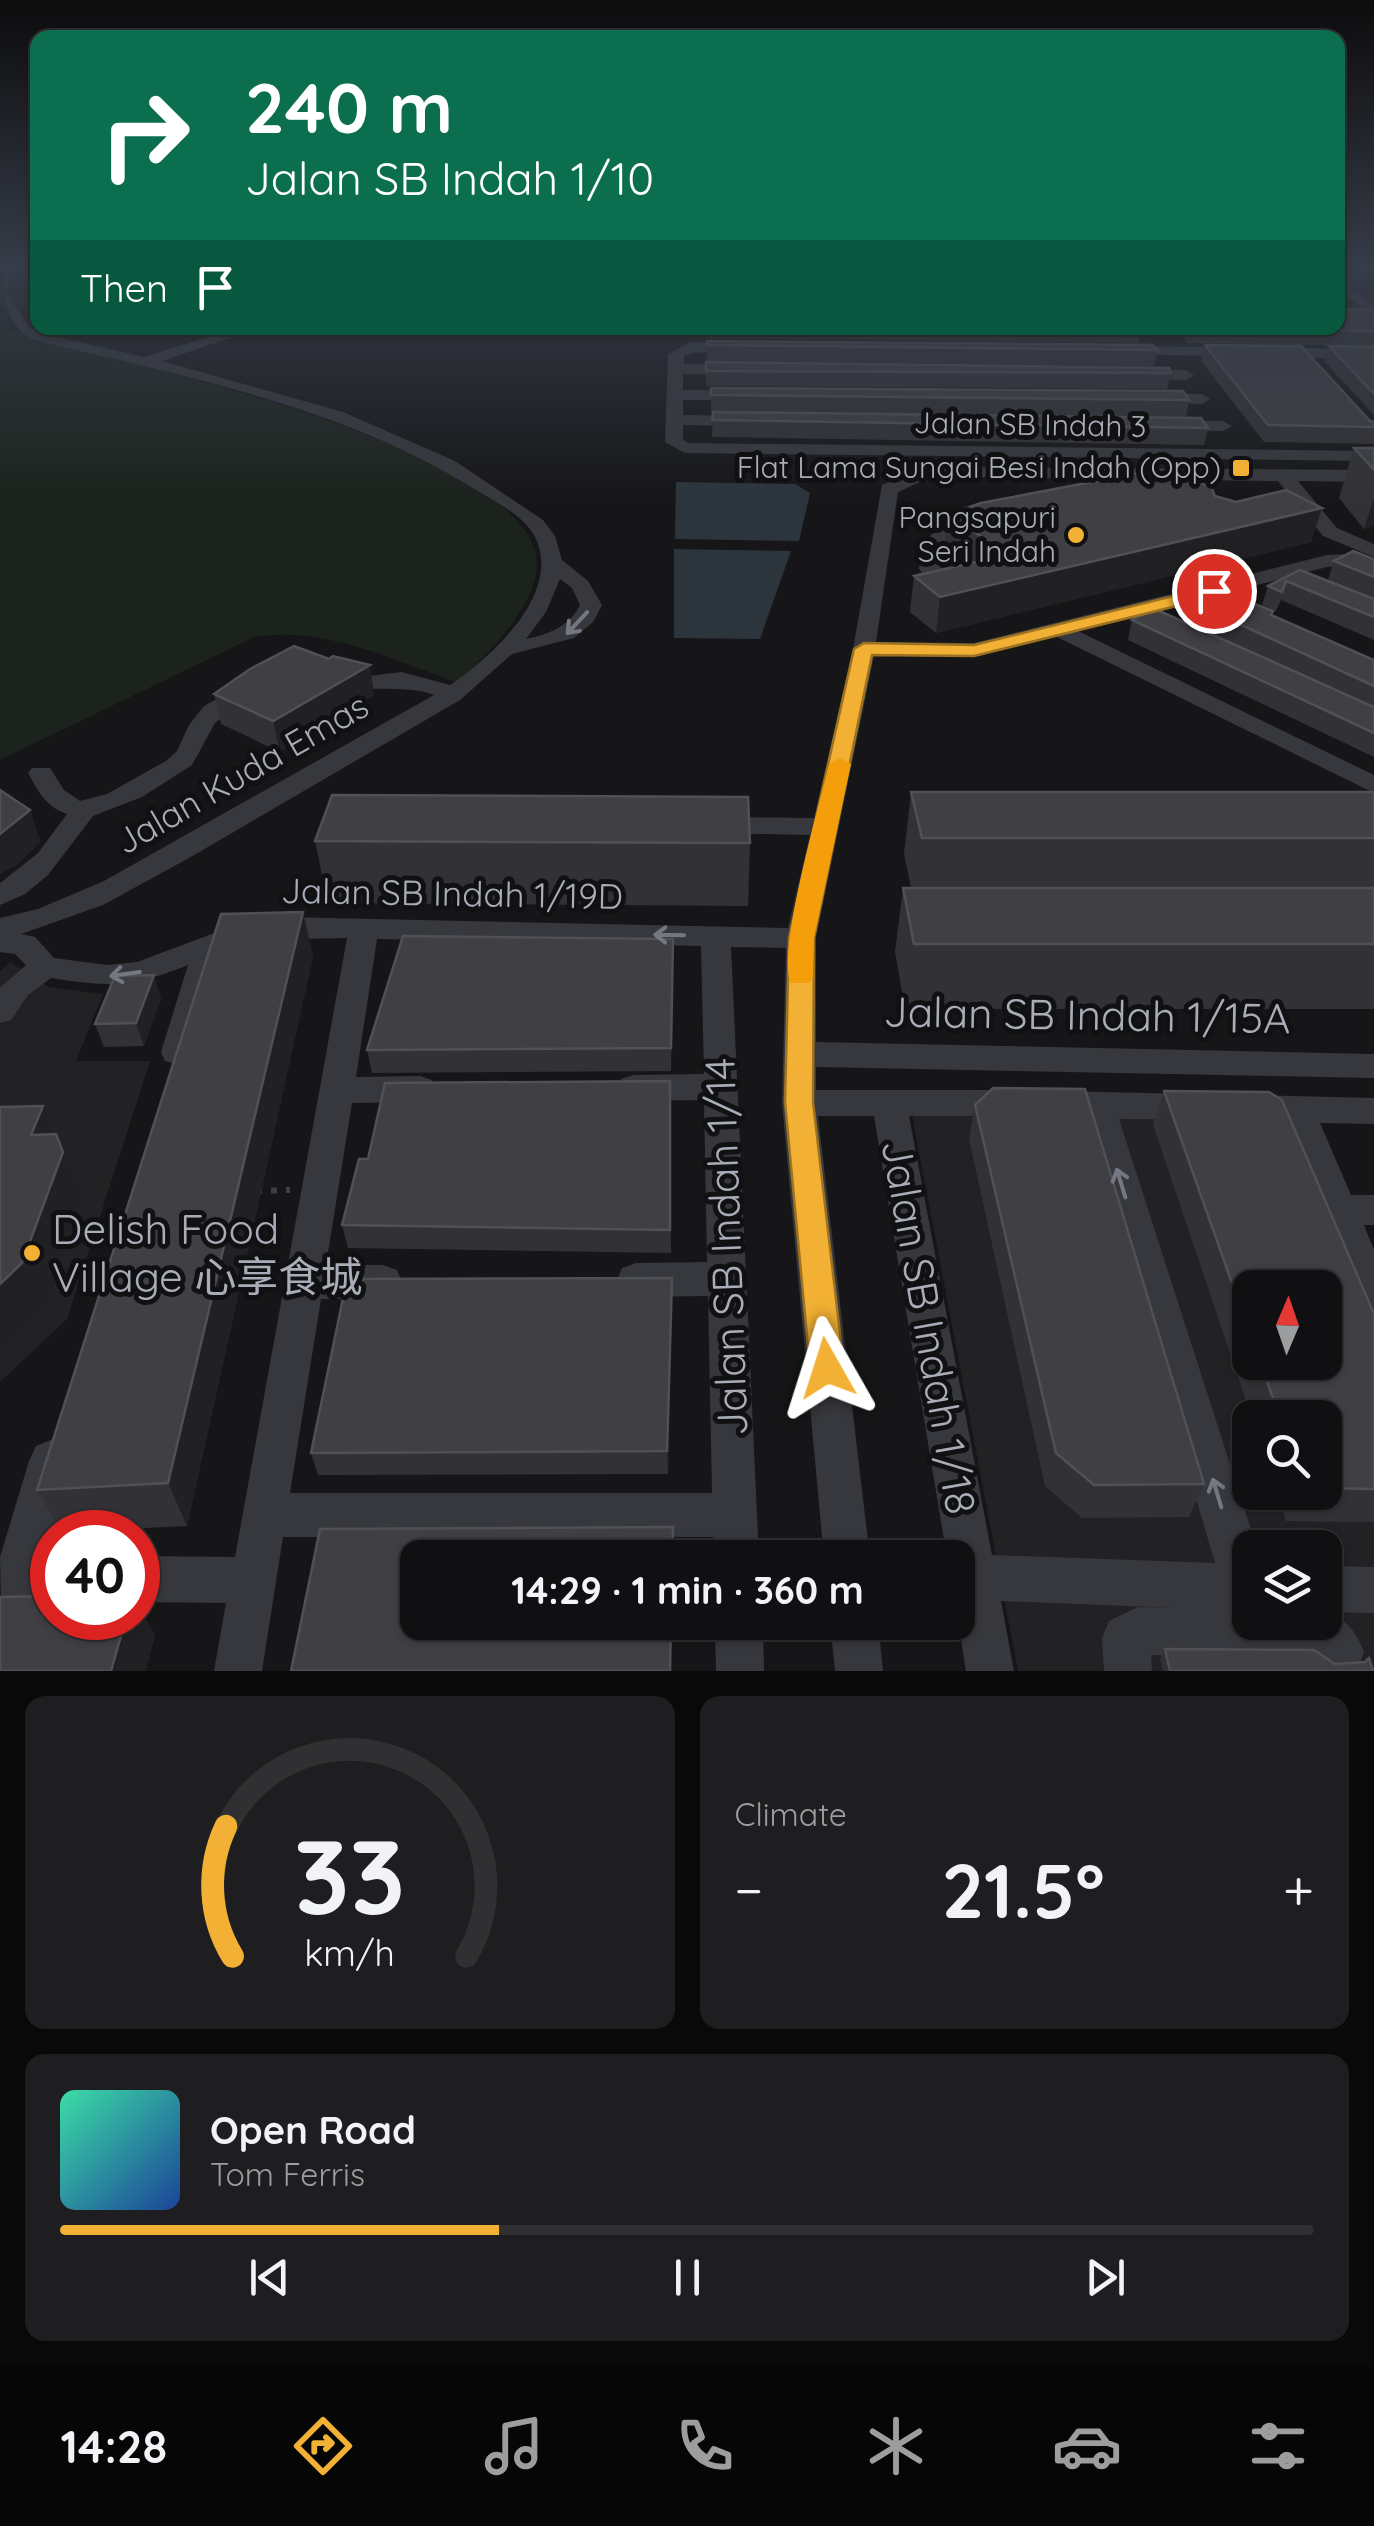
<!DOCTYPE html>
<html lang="en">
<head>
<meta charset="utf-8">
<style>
  body { margin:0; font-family:Quicksand,"Noto Sans SC",sans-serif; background:#1e1e20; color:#f1f3f6; height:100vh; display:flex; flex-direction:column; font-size:38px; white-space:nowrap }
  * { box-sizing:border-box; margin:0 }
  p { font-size:32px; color:#9c9d9f }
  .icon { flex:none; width:55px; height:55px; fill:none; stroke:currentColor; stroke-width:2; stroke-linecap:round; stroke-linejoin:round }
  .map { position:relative; height:1671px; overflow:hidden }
  .sheet { display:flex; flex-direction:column; gap:25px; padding:25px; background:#09090a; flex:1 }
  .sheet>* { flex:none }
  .guide { position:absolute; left:30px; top:30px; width:1315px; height:305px; border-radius:20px; box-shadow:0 2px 8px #0004,0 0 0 2px #303032; background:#0b6e4f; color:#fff; overflow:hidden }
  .needle { width:65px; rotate:2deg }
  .tools { position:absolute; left:1232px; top:1270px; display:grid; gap:20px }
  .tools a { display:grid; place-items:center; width:110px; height:110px; border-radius:20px; background:#101012; box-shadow:0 2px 8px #0004,0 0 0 2px #303032; font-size:50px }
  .speed { position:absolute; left:30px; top:1510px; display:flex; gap:20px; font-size:50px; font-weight:700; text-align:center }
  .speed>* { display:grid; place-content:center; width:130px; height:130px; border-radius:50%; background:#101012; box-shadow:0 2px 8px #0004,0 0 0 2px #303032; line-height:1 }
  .speed .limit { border:15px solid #d22; background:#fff; color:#111 }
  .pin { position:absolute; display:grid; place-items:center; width:85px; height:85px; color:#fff; margin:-42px; border:5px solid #fff; border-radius:50%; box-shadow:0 2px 10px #0007 }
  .me { position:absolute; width:110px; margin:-55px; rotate:354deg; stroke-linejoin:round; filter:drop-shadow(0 0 8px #0008) }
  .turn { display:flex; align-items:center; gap:35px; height:210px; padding:0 50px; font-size:45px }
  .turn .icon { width:130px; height:130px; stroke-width:2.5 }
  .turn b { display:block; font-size:70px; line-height:85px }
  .then { display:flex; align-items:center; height:95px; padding:0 50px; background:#0003; gap:20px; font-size:38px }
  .big { font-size:75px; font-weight:700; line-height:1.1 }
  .sheet .card { flex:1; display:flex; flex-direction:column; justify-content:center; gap:15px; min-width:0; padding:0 35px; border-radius:20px; background:#1e1e20 }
  .sheet .dial { align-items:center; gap:0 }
  .dial svg { height:260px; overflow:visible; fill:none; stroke:#303032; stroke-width:7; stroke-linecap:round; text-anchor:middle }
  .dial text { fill:#f1f3f6; stroke:none }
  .song { display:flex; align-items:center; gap:30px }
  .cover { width:120px; height:120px; border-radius:15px; background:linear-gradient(135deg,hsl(160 70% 55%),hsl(220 70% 35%)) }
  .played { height:10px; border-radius:5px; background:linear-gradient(90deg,#f2b134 35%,#303032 35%) }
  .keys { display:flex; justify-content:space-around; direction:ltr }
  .heat { display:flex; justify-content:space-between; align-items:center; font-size:55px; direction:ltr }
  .sheet .tiles { flex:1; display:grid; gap:25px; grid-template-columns:1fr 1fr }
  .card:last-child { grid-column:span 2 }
  .trip { position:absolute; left:400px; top:1540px; width:575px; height:100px; border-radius:20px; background:#101012; box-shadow:0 2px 8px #0004,0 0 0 2px #303032; font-weight:700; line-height:100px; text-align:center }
  .dock { display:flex; height:160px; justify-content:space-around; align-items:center; background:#060607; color:#9c9d9f }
  .dock .icon { width:70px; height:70px }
  .dock .current { color:#f2b134 }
  .dock b { font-size:45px; color:#f1f3f6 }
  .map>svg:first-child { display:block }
</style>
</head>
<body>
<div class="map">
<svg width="1374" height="1671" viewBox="0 0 1374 1671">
  <rect width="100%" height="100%" fill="#161618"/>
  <!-- built -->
  <g fill="#222225" fill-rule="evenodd">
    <path d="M10 962 48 987 103 994 76 1061H150L67 1319 0 1382V971Z"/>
    <path d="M912 1115 1282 1122 1374 1348V1671H1018ZM1250 1288H1325V1362H1250ZM1250 1418H1325V1492H1250ZM1250 1548H1325V1622H1250Z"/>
  </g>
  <!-- green -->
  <path fill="#1c231d" d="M0 329C104 358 505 441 535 551 548 598 487 653 458 683 393 660 325 626 254 637L0 760Z"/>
  <!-- water -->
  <g fill="#2c353c">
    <path d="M676 482 795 484 810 493 799 541 675 539Z"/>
    <path d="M674 549 791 551 760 639 674 638Z"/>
  </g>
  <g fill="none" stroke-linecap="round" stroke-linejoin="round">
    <!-- path -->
    <path stroke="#3d3f44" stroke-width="6" stroke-dasharray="6 9" stroke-linecap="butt" d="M256 1191 290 1190"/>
    <!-- minor -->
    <g fill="#37383d" fill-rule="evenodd">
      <path d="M4 269H18L4 290 29 327 44 334 144 357 238 328H259L162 361 343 412 455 461 543 520 555 536 562 560 588 581 602 605 593 622 574 638 512 654 460 700 189 858 103 905 21 934 35 937 54 958 107 965 137 962 249 920 283 917 788 928 810 835 711 833 697 825 711 817 814 818 853 649 882 485 918 470 967 467 1374 470V482L1298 481 1337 528 1374 544V557L1323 536 1278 481 967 477 922 481 898 492 876 642 974 643 1327 555 1347 554 1374 560V572L1347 566 1327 567 1078 631 1374 775V793L1055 636 974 657 874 656 816 938V1042L1374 1054V1078L816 1067V1090H1013L1025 1094 1030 1103 1025 1112 1013 1116H909L992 1555 1215 1563 1084 1118 1044 1113 1039 1104 1044 1095 1056 1091 1192 1094 1204 1098 1209 1107 1204 1116 1192 1120 1119 1119 1257 1548H1250V1622H1325V1566L1374 1567V1613L1328 1612C1348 1621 1356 1632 1364 1652L1357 1669 1328 1671 1309 1657 1151 1655 1152 1671H1104L1102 1638 1109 1621 1138 1607 1178 1608 1001 1601 1014 1671H966L958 1621V1558H947L874 1116H818L870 1558H824L782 1103 786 948 731 947 759 1558H713V1537H283L262 1671H214L226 1603 138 1602V1556L235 1557 347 938 253 940 226 950 193 1052 189 1061 177 1064 165 1061 161 1052 188 965C131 988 110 987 51 978L28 995 11 1020 0 1023V988L26 965 15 954 0 952V918L38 909 104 881 434 695C406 683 351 694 341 684L345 679 402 672 450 685C491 657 561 595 536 539 526 517 497 503 478 491 342 406 187 377 34 340 9 329 0 296 4 269ZM560 579 572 588 580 605C569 627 549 634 526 639L546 612ZM377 939 701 946 704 1074 633 1075 621 1079 616 1088 621 1097 633 1101 704 1100 707 1262 636 1263 622 1268 617 1280 622 1292 636 1297 708 1296 712 1493H290L321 1299H383L397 1294 402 1282 397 1270 383 1265H326L352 1103 420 1102 432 1098 437 1089 432 1080 420 1076 356 1077Z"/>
      <path d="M1338 278 1374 306V317L1338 289Z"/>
      <path d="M691 342 743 343 751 348C732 360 704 346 684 356V364L744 365 752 370 744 375 683 374V390H746L754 395 746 400H683V415L748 416 757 421 748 426 683 425V440L688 443 1374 451V461L685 453 665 442 668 354Z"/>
      <path d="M1121 346 1374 349V359L1116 354V348Z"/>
      <path d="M1132 370H1186L1194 375 1186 380 1126 378 1124 375Z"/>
      <path d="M1154 394H1202L1210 399 1202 404 1148 402 1146 399Z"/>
      <path d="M1171 421H1223L1232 426 1223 431 1165 430V422Z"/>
      <path d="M981 518 988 520V528L941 547 940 567 959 583 955 587C941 591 927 580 919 569L921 545 932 534Z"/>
      <path d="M250 681 262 688 215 723 192 765 142 797 93 816 48 875 25 894 0 905V883L38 853 67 814C46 807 38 791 28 773L32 768H50L64 790 80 801 107 794 166 761 177 751 189 725 204 706Z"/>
      <path d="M1250 1095 1374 1098V1124L1320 1123 1351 1195H1374V1225H1364L1374 1250V1313L1360 1308 1354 1296 1285 1122 1238 1117 1233 1108 1238 1099Z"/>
      <path d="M51 1440 66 1446 73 1461 47 1556H52V1602L1 1603 0 1557 29 1461 36 1446Z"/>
      <path d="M715 1622H763L764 1671H716Z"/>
      <path d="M830 1622H878L883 1671H835Z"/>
    </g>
  </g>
  <!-- wall -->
  <g fill="#323236" fill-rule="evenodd">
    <path d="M1374 310V346L1188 343 1176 328H1338Z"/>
    <path d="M708 328H1141L1138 343 707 338Z"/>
    <path d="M707 341 1157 350 1154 366 707 361Z"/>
    <path d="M1205 345 1374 422V444L1264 442 1201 361Z"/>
    <path d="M1329 346 1374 347V415L1325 362Z"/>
    <path d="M706 362 1171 373 1167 389 706 386Z"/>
    <path d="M711 388 1189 400 1186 417 711 412Z"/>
    <path d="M713 412 1208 428 1204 445 712 437Z"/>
    <path d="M1354 448H1374V526L1364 529 1339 498Z"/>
    <path d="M1215 496 1236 502 1322 508 1311 542 936 633 910 612 914 576 966 564 945 548 949 514Z"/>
    <path d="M1374 559V599L1328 580 1334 561Z"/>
    <path d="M1300 570 1374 599V640L1281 600 1276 611 1262 605 1268 586Z"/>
    <path d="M1187 600 1272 615 1374 660V757L1128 640 1132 620 1253 653 1183 619Z"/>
    <path d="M214 694 374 695 280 752 221 724Z"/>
    <path d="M911 792H1374V1009H905L895 952 903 888H911L904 854Z"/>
    <path d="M315 841 750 843 748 906 328 903Z"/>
    <path d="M673 939 671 1071 372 1073 367 1050Z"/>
    <path d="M313 956 187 1526 62 1532 37 1490Z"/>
    <path d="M161 998 144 1046 104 1047 95 1024Z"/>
    <path d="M670 1081 671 1253 348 1248 342 1225 368 1159Z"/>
    <path d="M1164 1091 1374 1314V1522L1286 1521 1277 1492H1325V1418H1252L1153 1125ZM1250 1288 1325 1362H1250Z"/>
    <path d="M975 1105 1204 1484 1189 1517 1082 1518 1045 1486 969 1139Z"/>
    <path d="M672 1301 668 1474 318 1475 311 1453Z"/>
    <path d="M1165 1649 1335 1664 1373 1671H1163L1160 1659Z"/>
  </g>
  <!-- shaded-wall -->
  <g fill="#212124">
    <path d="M1374 498V526L1364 529Z"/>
    <path d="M1322 508 1311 542 936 633 940 597Z"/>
    <path d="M370 665 374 695 280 752 273 721Z"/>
    <path d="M30 810 41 842 17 865 0 874V834Z"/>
    <path d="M303 912 313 956 187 1526 168 1483Z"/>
    <path d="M154 975 161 998 144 1046 136 1023Z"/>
    <path d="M43 1106 82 1198 45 1308 0 1352V1284L31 1135Z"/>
    <path d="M672 1278V1301L668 1474 667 1451Z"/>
    <path d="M138 1604 155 1636 146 1671H111L126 1618H138Z"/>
  </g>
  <!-- building -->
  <g fill="#3f3f44" stroke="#4f5156" stroke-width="2.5">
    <path d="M1338 309 1374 310V331L1191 328H1338Z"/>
    <path d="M707 341 1153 345 1157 350 707 345Z"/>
    <path d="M1205 345 1301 346 1370 421 1374 422V427L1268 425Z"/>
    <path d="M1329 346 1374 347V394Z"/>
    <path d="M706 362 1169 368 1171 373 706 371Z"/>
    <path d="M711 388 1183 391 1189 400 711 395Z"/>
    <path d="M713 412 1201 418 1208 428 712 420Z"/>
    <path d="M1354 448H1374V470Z"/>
    <path d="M1150 471 1187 474 1212 489 1215 496 1236 502 1286 490 1322 508 940 597 914 576 1007 555 949 514 981 503Z"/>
    <path d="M1353 551 1374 559V577L1334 561Z"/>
    <path d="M1300 570 1374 599V617L1286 581 1282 592 1268 586Z"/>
    <path d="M1210 589 1238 601 1242 599 1273 611 1271 615 1374 660V686L1187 600Z"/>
    <path d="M1155 609 1374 707V733L1132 620Z"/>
    <path d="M294 646 329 659 333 656 370 665 273 721 214 694 250 669Z"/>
    <path d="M0 790 30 810 0 834Z"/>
    <path d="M911 792H1374V838H922Z"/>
    <path d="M332 795 748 797 750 843 315 841Z"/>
    <path d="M903 888H1374V944H914Z"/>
    <path d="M303 912 168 1483 37 1490 221 914Z"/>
    <path d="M403 936 673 939 671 1048 367 1050Z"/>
    <path d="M154 975 136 1023 95 1024 115 976Z"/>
    <path d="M670 1081V1230L342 1225 359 1159H368L385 1083Z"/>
    <path d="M993 1088 1085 1089 1204 1484 1094 1485 1056 1453 975 1105Z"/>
    <path d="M1164 1091 1269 1092 1282 1100 1374 1314V1489L1325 1488V1418H1280L1260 1362H1325V1288H1250V1334Z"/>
    <path d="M43 1106 31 1135 56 1134 63 1152 22 1263 0 1284V1107Z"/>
    <path d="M672 1278 667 1451 311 1453 347 1279Z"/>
    <path d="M673 1527 672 1558H418V1622H671L670 1671H291L320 1529Z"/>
    <path d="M52 1596V1618H126L111 1671H0V1597Z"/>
    <path d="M1165 1649 1314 1650 1335 1664 1365 1662 1369 1658 1373 1671H1170Z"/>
  </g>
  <!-- one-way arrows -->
  <defs><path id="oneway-shaft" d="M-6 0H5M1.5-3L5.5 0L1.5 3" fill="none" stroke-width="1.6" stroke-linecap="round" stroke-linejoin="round" transform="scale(2.5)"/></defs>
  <g stroke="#757881">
    <use href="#oneway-shaft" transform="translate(577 623) rotate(133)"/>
    <use href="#oneway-shaft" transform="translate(669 935) rotate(-179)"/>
    <use href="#oneway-shaft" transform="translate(125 974) rotate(172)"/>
    <use href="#oneway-shaft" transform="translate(1121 1183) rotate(-107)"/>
    <use href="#oneway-shaft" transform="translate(1217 1493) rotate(-107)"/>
  </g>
  <!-- sky -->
  <linearGradient id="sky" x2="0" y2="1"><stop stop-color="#0c0c0d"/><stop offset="0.53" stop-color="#363c48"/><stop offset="1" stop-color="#363c48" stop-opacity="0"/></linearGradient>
  <rect width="1374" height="503" fill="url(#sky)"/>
  <!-- route -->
  <path fill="#f2b134" stroke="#9d7322" stroke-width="2.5" d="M1214 586 1221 588V595L974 656 872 655 814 938 813 1102 844 1368 839 1379 827 1384 815 1379 810 1368 785 1102 789 938 854 649 864 643 974 645Z"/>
  <!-- slow -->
  <path fill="#f59e0b" d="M840 758 851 764 814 938 813 977 809 983H791C776 954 820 803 829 764Z"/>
  <!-- markers -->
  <g fill="#f2b134" stroke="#111113" stroke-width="4">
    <rect x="1231" y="458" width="20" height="20" rx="5"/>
    <circle cx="1076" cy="535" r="10"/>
    <circle cx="32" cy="1253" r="10"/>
  </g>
  <g text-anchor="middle" stroke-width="10" stroke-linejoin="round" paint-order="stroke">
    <!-- far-street labels -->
    <g font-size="30" fill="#a8adb8" stroke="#111113">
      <text transform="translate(1030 425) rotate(1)" y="10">Jalan SB Indah 3</text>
    </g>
    <!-- far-poi labels -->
    <g font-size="30" fill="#a8adb8" stroke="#111113" text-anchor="end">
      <text x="1221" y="478">Flat Lama Sungai Besi Indah (Opp)</text>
      <text x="1056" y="528">Pangsapuri<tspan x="1056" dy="34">Seri Indah</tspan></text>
    </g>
    <!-- street labels -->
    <g font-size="35" fill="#a8adb8" stroke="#111113">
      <text transform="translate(242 774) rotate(-30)" y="12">Jalan Kuda Emas</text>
      <text transform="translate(452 894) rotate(1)" y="12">Jalan SB Indah 1/19D</text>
    </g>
    <!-- near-street labels -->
    <g font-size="42" fill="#a8adb8" stroke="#111113">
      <text transform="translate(1087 1015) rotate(1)" y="15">Jalan SB Indah 1/15A</text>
      <text transform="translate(726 1247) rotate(-92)" y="15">Jalan SB Indah 1/14</text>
      <text transform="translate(929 1327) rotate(80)" y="15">Jalan SB Indah 1/18</text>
    </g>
    <!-- near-poi labels -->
    <g font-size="42" fill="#a8adb8" stroke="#111113" text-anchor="start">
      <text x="52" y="1244">Delish Food<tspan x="52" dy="48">Village 心享食城</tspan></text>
    </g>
  </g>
</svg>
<div class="tools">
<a><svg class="needle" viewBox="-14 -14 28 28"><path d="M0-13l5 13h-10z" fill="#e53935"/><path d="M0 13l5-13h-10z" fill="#9c9d9f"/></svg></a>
<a><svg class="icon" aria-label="search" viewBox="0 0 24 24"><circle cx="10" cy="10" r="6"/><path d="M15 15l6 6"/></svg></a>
<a><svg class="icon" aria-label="layers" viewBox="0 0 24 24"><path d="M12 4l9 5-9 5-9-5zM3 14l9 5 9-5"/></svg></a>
</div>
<div class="speed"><div class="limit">40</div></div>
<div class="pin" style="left:1214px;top:591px;background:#d93025"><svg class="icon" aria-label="arrive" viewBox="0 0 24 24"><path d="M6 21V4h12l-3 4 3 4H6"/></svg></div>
<svg class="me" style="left:827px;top:1368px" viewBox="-20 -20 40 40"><path d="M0-17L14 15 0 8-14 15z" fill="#f2b134" stroke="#fff" stroke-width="4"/></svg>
<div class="trip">14:29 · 1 min · 360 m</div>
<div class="guide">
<div class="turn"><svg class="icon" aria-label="right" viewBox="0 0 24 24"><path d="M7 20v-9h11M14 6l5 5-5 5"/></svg><div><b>240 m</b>Jalan SB Indah 1/10</div></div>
<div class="then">Then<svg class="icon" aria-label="arrive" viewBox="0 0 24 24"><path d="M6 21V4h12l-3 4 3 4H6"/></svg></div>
</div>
</div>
<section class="sheet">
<div class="tiles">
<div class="card dial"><svg viewBox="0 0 100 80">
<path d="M14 69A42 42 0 1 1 86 69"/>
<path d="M14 69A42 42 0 0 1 12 29" stroke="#f2b134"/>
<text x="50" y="56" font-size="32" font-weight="700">33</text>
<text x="50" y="72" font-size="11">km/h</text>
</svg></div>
<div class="card"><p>Climate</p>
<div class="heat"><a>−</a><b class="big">21.5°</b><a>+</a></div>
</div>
<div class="card">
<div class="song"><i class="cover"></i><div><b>Open Road</b><p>Tom Ferris</p></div></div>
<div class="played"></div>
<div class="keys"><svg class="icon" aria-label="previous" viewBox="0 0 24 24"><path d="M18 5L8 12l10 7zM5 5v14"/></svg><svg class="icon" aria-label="pause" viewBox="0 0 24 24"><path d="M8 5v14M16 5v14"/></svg><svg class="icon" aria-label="next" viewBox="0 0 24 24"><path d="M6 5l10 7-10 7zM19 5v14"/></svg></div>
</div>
</div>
</section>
<nav class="dock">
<b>14:28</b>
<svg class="icon current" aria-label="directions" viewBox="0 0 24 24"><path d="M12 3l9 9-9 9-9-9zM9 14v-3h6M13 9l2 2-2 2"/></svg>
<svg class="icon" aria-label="music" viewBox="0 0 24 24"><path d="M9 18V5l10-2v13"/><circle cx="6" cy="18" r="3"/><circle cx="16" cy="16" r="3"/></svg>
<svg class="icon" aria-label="phone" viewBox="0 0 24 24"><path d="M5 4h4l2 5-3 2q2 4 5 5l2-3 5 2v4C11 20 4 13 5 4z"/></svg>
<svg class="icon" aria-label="climate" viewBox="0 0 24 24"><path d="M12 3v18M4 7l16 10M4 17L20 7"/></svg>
<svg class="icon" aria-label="car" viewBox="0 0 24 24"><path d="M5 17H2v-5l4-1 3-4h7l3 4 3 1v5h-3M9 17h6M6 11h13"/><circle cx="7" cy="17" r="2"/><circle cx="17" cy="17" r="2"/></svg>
<svg class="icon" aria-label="filters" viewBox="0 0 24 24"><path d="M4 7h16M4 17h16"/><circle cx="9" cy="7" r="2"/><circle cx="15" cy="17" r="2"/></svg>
</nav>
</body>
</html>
